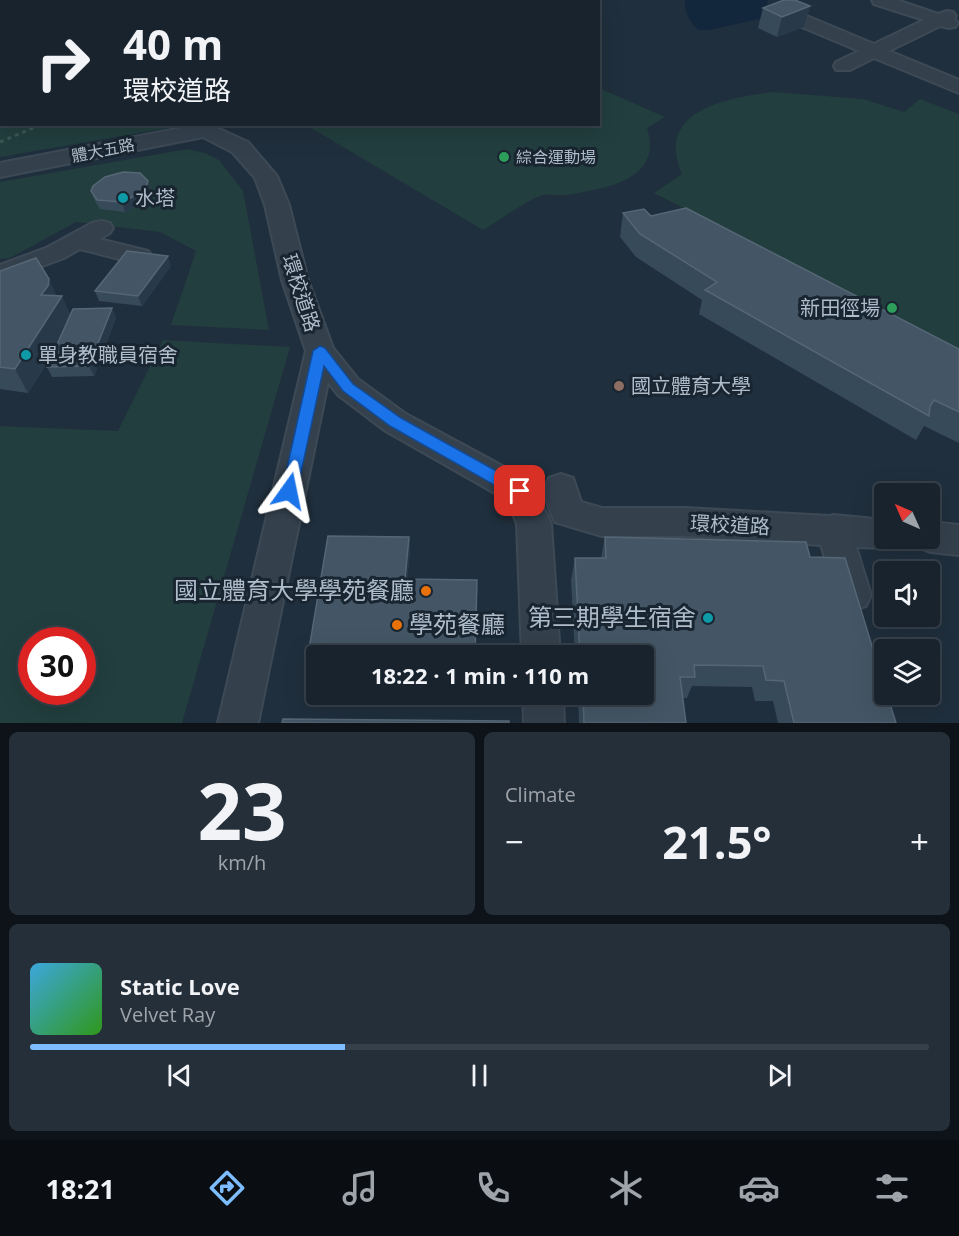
<!DOCTYPE html>
<html lang="en">
<head>
<meta charset="utf-8">
<style>
  body { margin:0; font-family:"Open Sans","Noto Sans TC",sans-serif; background:#252f3a; color:#f1f3f6; height:100vh; display:flex; flex-direction:column; font-size:22px; white-space:nowrap }
  * { box-sizing:border-box; margin:0 }
  p { font-size:20px; color:#9fa4aa }
  .icon { flex:none; width:33px; height:33px; fill:none; stroke:currentColor; stroke-width:2; stroke-linecap:round; stroke-linejoin:round }
  .map { position:relative; height:723px; overflow:hidden }
  .sheet { display:flex; flex-direction:column; gap:9px; padding:9px; background:#0d1319; flex:1 }
  .sheet>* { flex:none }
  .banner { position:absolute; left:0px; top:0px; width:600px; height:126px; box-shadow:0 6px 24px #0002,0 0 0 2px #36404a; background:#18232e; color:#f1f3f6; overflow:hidden }
  .needle { width:39px; rotate:315deg }
  .fabs { position:absolute; left:874px; top:483px; display:grid; gap:12px }
  .fabs a { display:grid; place-items:center; width:66px; height:66px; border-radius:6px; background:#18232e; box-shadow:0 6px 24px #0002,0 0 0 2px #36404a; font-size:30px }
  .speed { position:absolute; left:18px; top:627px; display:flex; gap:12px; font-size:30px; font-weight:700; text-align:center }
  .speed>* { display:grid; place-content:center; width:78px; height:78px; border-radius:50%; background:#18232e; box-shadow:0 6px 24px #0002,0 0 0 2px #36404a; line-height:1 }
  .speed .limit { border:9px solid #d22; background:#fff; color:#111 }
  .pin { position:absolute; display:grid; place-items:center; width:51px; height:51px; color:#fff; margin:-26px; border-radius:12px; box-shadow:0 3px 9px #0006 }
  .me { position:absolute; width:66px; margin:-33px; rotate:12deg; stroke-linejoin:round; filter:drop-shadow(0 0 4px #0008) }
  .turn { display:flex; align-items:center; gap:21px; height:126px; padding:0 24px; font-size:27px }
  .turn .icon { width:78px; height:78px; stroke-width:2.5 }
  .turn b { display:block; font-size:42px; line-height:51px }
  .big { font-size:45px; font-weight:700; line-height:1.1 }
  .sheet .tile { flex:1; display:flex; flex-direction:column; justify-content:center; gap:9px; min-width:0; padding:0 21px; border-radius:9px; background:#252f3a }
  .sheet .dial { align-items:center; gap:0 }
  .dial b { font-size:78px; line-height:1 }
  .song { display:flex; align-items:center; gap:18px }
  .cover { width:72px; height:72px; border-radius:9px; background:linear-gradient(135deg,hsl(200 70% 55%),hsl(110 70% 35%)) }
  .played { height:6px; border-radius:3px; background:linear-gradient(90deg,#7dbdff 35%,#36404a 35%) }
  .keys { display:flex; justify-content:space-around; direction:ltr }
  .heat { display:flex; justify-content:space-between; align-items:center; font-size:33px; direction:ltr }
  .sheet .tiles { flex:1; display:grid; gap:9px; grid-template-columns:1fr 1fr }
  .tile:last-child { grid-column:span 2 }
  .trip { position:absolute; left:306px; top:645px; width:348px; height:60px; border-radius:6px; background:#18232e; box-shadow:0 6px 24px #0002,0 0 0 2px #36404a; font-weight:700; line-height:60px; text-align:center }
  .tabs { display:flex; height:96px; justify-content:space-around; align-items:center; background:#0a0e12; color:#9fa4aa }
  .tabs .icon { width:42px; height:42px }
  .tabs .active { color:#7dbdff }
  .tabs b { font-size:27px; color:#f1f3f6 }
  .map>svg:first-child { display:block }
</style>
</head>
<body>
<div class="map">
<svg width="959" height="723" viewBox="0 0 959 723">
  <rect width="100%" height="100%" fill="#202f3d"/>
  <!-- green -->
  <g fill="#223e3e" fill-rule="evenodd">
    <path d="M0 14 2 124 180 126 0 157Z"/>
    <path d="M599 88 665 117 647 128C664 180 605 189 566 195 559 196 551 194 543 195 530 198 497 222 483 230L306 125 598 124Z"/>
    <path d="M773 92 863 99 904 112 920 99 959 114V380L709 221 654 193 682 174C654 110 728 98 773 92Z"/>
    <path d="M187 149 205 153 219 160 243 191 269 330 171 325 196 251 160 232 76 222 10 258 0 259V182Z"/>
    <path d="M163 340 290 347 182 723H0V426L118 431ZM32 640H82V692H32Z"/>
  </g>
  <!-- water -->
  <path fill="#12273b" d="M688 0H768L764 18 709 30H698C690 21 684 13 685 1Z"/>
  <g fill="none" stroke-linecap="round" stroke-linejoin="round">
    <!-- minor casing -->
    <g stroke="#3d4a56" stroke-width="4">
      <g id="minor">
        <path d="M28 0H45L27 2Z"/>
        <rect x="195" y="0" width="16" height="2"/>
        <path d="M872 0H897L938 14 947 11 953 12 956 16 954 19 958 23 955 27 949 28 940 26 889 51 959 80V93L874 58 850 70H836L834 66 836 62 859 51 778 17 775 13 778 9H790L874 44 924 20 874 4Z"/>
        <path d="M0 1 4 2H2V11Z"/>
        <path d="M202 124 213 126 248 142 277 176 289 205 308 280 333 348 358 379 406 414 532 482 551 524 560 656H522L517 524 507 500 384 430 338 395 328 382 258 723H218L306 351 282 280 265 205 255 178 232 152 203 137 0 177V163Z"/>
        <path d="M101 221 110 223 113 228 110 233 99 239 148 251 152 256 148 261 139 264 80 249 64 258 0 282V265L46 248 92 223Z"/>
        <path d="M561 474 573 478 581 502 602 508H685L829 516 834 515 885 520V538H900L897 544 885 548 856 547 871 595 866 606 853 611 840 606 821 545 685 536H602L555 522C548 508 542 492 549 478Z"/>
        <path d="M930 522 959 525V555L930 552 918 547 914 538H930Z"/>
        <path d="M523 694H563L564 723H524Z"/>
      </g>
    </g>
    <!-- path-far1 -->
    <path stroke="#3a5655" stroke-width="2" stroke-dasharray="3 3" stroke-linecap="butt" d="M37 126 42 124"/>
    <!-- path -->
    <path stroke="#3a5655" stroke-width="3" stroke-dasharray="4 4" stroke-linecap="butt" d="M0 142 40 125"/>
    <!-- minor -->
    <use href="#minor" fill="#34414d" fill-rule="evenodd"/>
  </g>
  <!-- wall -->
  <g fill="#374a59">
    <path d="M784 0H795L810 6 804 27 777 37 758 28 763 8Z"/>
    <path d="M148 181 151 190 148 200 125 212 100 209 95 201 91 191Z"/>
    <path d="M623 213 651 216 959 349V443L924 426 916 440 699 314 702 300 636 257 620 237Z"/>
    <path d="M171 266 142 306 99 301 95 291Z"/>
    <path d="M0 271 57 296 71 315 112 308 116 318 94 376 52 377 47 367 55 350 28 393 0 389Z"/>
    <path d="M409 537 410 551 407 579 477 594 316 656V668H312L308 655Z"/>
    <path d="M605 537 810 557 896 723H778L773 701H755L752 687 692 686 687 698H683L686 723H579L578 694H644V656H575L571 580 575 558H601Z"/>
  </g>
  <!-- shaded-wall -->
  <g fill="#283a49">
    <path d="M810 6 804 27 777 37 782 17Z"/>
    <path d="M148 181 151 190 148 200 125 212 122 202Z"/>
    <path d="M168 256 171 266 142 306 138 296Z"/>
    <path d="M49 279 59 301 62 296 73 320 28 393 15 369 41 295Z"/>
    <path d="M112 308 116 318 94 376 89 366Z"/>
    <path d="M409 537 410 551 406 593 405 579Z"/>
  </g>
  <!-- building -->
  <g fill="#445665" stroke="#556675" stroke-width="1.5">
    <path d="M784 0H795L810 6 782 17 763 8Z"/>
    <path d="M123 172 140 173 148 181 145 191 122 202 97 200 91 191 93 186 105 177Z"/>
    <path d="M686 208 959 349V412L934 400 930 406 929 416 705 290 717 282 640 234 623 213 644 209 651 216Z"/>
    <path d="M127 251 168 256 138 296 95 291Z"/>
    <path d="M36 258 49 279 48 286 41 295 62 296 15 369 0 367V271Z"/>
    <path d="M112 308 89 366 47 367 73 309Z"/>
    <path d="M328 536 409 537 405 579 477 580 475 656 308 655Z"/>
    <path d="M605 537 806 542 810 557 845 558 885 688V694H887L896 723H794L784 681 766 680 763 666 694 665 695 677H680L686 723H584L583 694H644V656H580L575 558H606Z"/>
    <path d="M283 719 509 721V723H282Z"/>
  </g>
  <!-- route -->
  <path fill="#1a73e8" stroke="#114b97" stroke-width="1.5" d="M320 346 325 348 353 384 401 418 525 487 528 491 525 496 520 498 514 496 390 426 343 391 324 366 297 491 295 495 289 497 284 495 282 491 313 351Z"/>
  <!-- markers -->
  <g fill="#2e9e5b" stroke="#192631" stroke-width="2">
    <circle cx="504" cy="157" r="6"/>
    <circle cx="892" cy="308" r="6"/>
  </g>
  <g fill="#0f9aa8" stroke="#192631" stroke-width="2">
    <circle cx="123" cy="198" r="6"/>
    <circle cx="26" cy="355" r="6"/>
    <circle cx="708" cy="618" r="6"/>
  </g>
  <circle fill="#8d6e63" stroke="#192631" stroke-width="2" cx="619" cy="386" r="6"/>
  <g fill="#e8710a" stroke="#192631" stroke-width="2">
    <circle cx="426" cy="591" r="6"/>
    <circle cx="397" cy="625" r="6"/>
  </g>
  <g text-anchor="middle" stroke-width="6" stroke-linejoin="round" paint-order="stroke">
    <!-- far-street labels -->
    <g font-size="16" fill="#afbcc9" stroke="#192631">
      <text transform="translate(103 150) rotate(-11)" y="6">體大五路</text>
    </g>
    <!-- far-poi labels -->
    <g font-size="16" fill="#afbcc9" stroke="#192631" text-anchor="start">
      <text x="516" y="163">綜合運動場</text>
    </g>
    <!-- poi labels -->
    <g font-size="20" fill="#afbcc9" stroke="#192631" text-anchor="start">
      <text x="135" y="205">水塔</text>
      <text x="880" y="315" text-anchor="end">新田徑場</text>
      <text x="38" y="362">單身教職員宿舍</text>
      <text x="631" y="393">國立體育大學</text>
    </g>
    <!-- street labels -->
    <g font-size="20" fill="#afbcc9" stroke="#192631">
      <text transform="translate(301 293) rotate(72)" y="7">環校道路</text>
      <text transform="translate(730 525) rotate(3)" y="7">環校道路</text>
    </g>
    <!-- near-poi labels -->
    <g font-size="24" fill="#afbcc9" stroke="#192631" text-anchor="end">
      <text x="414" y="599">國立體育大學學苑餐廳</text>
      <text x="696" y="626">第三期學生宿舍</text>
      <text x="409" y="633" text-anchor="start">學苑餐廳</text>
    </g>
  </g>
</svg>
<div class="fabs">
<a><svg class="needle" viewBox="-14 -14 28 28"><path d="M0-13l5 13h-10z" fill="#e53935"/><path d="M0 13l5-13h-10z" fill="#9fa4aa"/></svg></a>
<a><svg class="icon" aria-label="sound" viewBox="0 0 24 24"><path d="M4 9h4l5-4v14l-5-4H4zM17 9q2 3 0 6"/></svg></a>
<a><svg class="icon" aria-label="layers" viewBox="0 0 24 24"><path d="M12 4l9 5-9 5-9-5zM3 14l9 5 9-5"/></svg></a>
</div>
<div class="speed"><div class="limit">30</div></div>
<div class="pin" style="left:520px;top:491px;background:#d93025"><svg class="icon" aria-label="arrive" viewBox="0 0 24 24"><path d="M6 21V4h12l-3 4 3 4H6"/></svg></div>
<svg class="me" style="left:289px;top:491px" viewBox="-20 -20 40 40"><path d="M0-17L14 15 0 8-14 15z" fill="#1a73e8" stroke="#fff" stroke-width="4"/></svg>
<div class="trip">18:22 · 1 min · 110 m</div>
<div class="banner">
<div class="turn"><svg class="icon" aria-label="right" viewBox="0 0 24 24"><path d="M7 20v-9h11M14 6l5 5-5 5"/></svg><div><b>40 m</b>環校道路</div></div>
</div>
</div>
<section class="sheet">
<div class="tiles">
<div class="tile dial"><b>23</b><p>km/h</p></div>
<div class="tile"><p>Climate</p>
<div class="heat"><a>−</a><b class="big">21.5°</b><a>+</a></div>
</div>
<div class="tile">
<div class="song"><i class="cover"></i><div><b>Static Love</b><p>Velvet Ray</p></div></div>
<div class="played"></div>
<div class="keys"><svg class="icon" aria-label="previous" viewBox="0 0 24 24"><path d="M18 5L8 12l10 7zM5 5v14"/></svg><svg class="icon" aria-label="pause" viewBox="0 0 24 24"><path d="M8 5v14M16 5v14"/></svg><svg class="icon" aria-label="next" viewBox="0 0 24 24"><path d="M6 5l10 7-10 7zM19 5v14"/></svg></div>
</div>
</div>
</section>
<nav class="tabs">
<b>18:21</b>
<svg class="icon active" aria-label="directions" viewBox="0 0 24 24"><path d="M12 3l9 9-9 9-9-9zM9 14v-3h6M13 9l2 2-2 2"/></svg>
<svg class="icon" aria-label="music" viewBox="0 0 24 24"><path d="M9 18V5l10-2v13"/><circle cx="6" cy="18" r="3"/><circle cx="16" cy="16" r="3"/></svg>
<svg class="icon" aria-label="phone" viewBox="0 0 24 24"><path d="M5 4h4l2 5-3 2q2 4 5 5l2-3 5 2v4C11 20 4 13 5 4z"/></svg>
<svg class="icon" aria-label="climate" viewBox="0 0 24 24"><path d="M12 3v18M4 7l16 10M4 17L20 7"/></svg>
<svg class="icon" aria-label="car" viewBox="0 0 24 24"><path d="M5 17H2v-5l4-1 3-4h7l3 4 3 1v5h-3M9 17h6M6 11h13"/><circle cx="7" cy="17" r="2"/><circle cx="17" cy="17" r="2"/></svg>
<svg class="icon" aria-label="filters" viewBox="0 0 24 24"><path d="M4 7h16M4 17h16"/><circle cx="9" cy="7" r="2"/><circle cx="15" cy="17" r="2"/></svg>
</nav>
</body>
</html>
